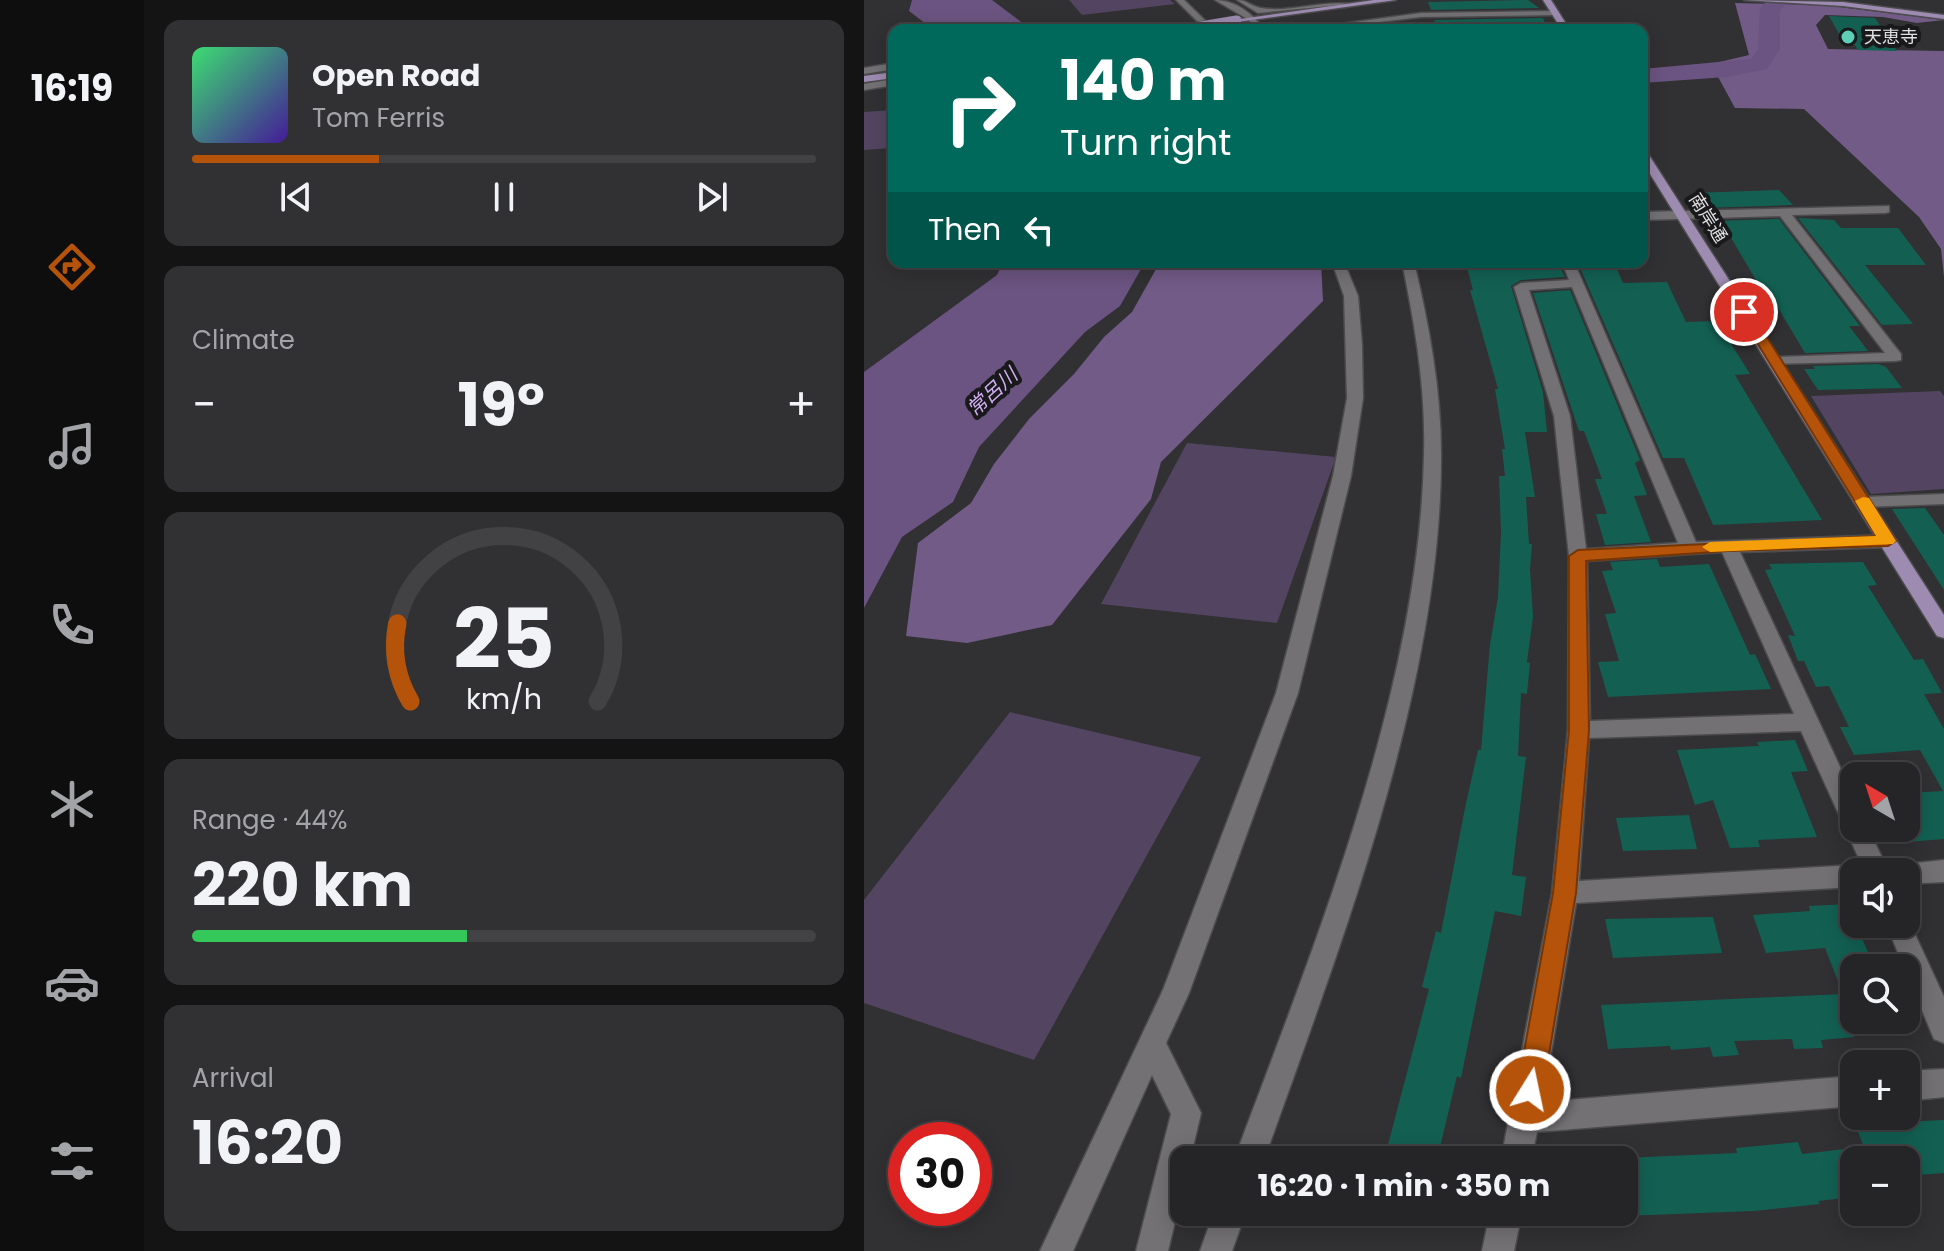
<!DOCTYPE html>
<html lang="en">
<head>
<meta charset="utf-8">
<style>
  body { margin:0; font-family:Poppins,"Noto Sans JP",sans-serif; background:#313032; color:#f1f3f6; height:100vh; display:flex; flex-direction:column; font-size:30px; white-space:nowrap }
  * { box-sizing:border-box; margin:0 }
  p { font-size:26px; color:#a3a4a7 }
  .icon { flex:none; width:44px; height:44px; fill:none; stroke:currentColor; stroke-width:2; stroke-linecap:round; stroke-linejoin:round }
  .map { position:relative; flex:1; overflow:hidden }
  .panel { display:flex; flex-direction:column; gap:20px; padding:20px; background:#141415; width:720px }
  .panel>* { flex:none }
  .banner { position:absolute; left:24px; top:24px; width:760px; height:244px; border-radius:16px; box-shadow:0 4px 20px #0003,0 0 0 2px #424143; background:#00695c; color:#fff; overflow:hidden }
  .needle { width:52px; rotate:321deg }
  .controls { position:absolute; left:976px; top:762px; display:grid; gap:16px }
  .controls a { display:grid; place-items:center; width:80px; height:80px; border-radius:16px; background:#252426; box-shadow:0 4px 20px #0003,0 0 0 2px #424143; font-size:40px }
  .speed { position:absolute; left:24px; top:1122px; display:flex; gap:16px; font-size:40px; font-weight:700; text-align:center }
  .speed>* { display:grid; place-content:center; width:104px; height:104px; border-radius:50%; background:#252426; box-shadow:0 4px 20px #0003,0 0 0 2px #424143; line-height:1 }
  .speed .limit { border:12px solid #d22; background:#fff; color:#111 }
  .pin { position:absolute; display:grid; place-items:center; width:68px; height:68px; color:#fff; margin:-34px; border:4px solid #fff; border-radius:50%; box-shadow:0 2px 8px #0007 }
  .me { position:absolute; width:88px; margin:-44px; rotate:10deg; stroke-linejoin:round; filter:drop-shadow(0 0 6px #0008) }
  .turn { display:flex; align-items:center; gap:28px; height:168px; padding:0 40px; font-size:36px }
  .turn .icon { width:104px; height:104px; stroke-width:2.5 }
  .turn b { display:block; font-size:56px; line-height:68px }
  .then { display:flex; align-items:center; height:76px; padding:0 40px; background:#0003; gap:16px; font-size:30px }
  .big { font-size:60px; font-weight:700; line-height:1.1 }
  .panel .widget { flex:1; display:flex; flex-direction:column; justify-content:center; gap:12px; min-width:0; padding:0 28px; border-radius:16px; background:#313032 }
  .panel .dial { align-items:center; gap:0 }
  .dial svg { height:208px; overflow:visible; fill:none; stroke:#424143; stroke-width:7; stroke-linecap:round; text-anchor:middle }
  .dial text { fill:#f1f3f6; stroke:none }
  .song { display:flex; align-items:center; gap:24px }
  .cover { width:96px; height:96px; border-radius:12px; background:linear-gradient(135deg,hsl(140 70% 55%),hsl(260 70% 35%)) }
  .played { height:8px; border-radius:4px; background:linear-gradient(90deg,#b45309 30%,#424143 30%) }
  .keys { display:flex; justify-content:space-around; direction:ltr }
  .heat { display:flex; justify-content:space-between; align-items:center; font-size:44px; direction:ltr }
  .charge { height:12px; border-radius:6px; background:linear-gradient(90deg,#34c759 44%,#424143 0) }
  .trip { position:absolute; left:306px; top:1146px; width:468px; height:80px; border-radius:16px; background:#252426; box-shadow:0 4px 20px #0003,0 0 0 2px #424143; font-weight:700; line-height:80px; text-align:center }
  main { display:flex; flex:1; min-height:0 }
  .tabs { display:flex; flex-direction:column; width:144px; justify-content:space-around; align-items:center; background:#0f0e0f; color:#a3a4a7 }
  .tabs .icon { width:56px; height:56px }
  .tabs .selected { color:#b45309 }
  .tabs b { font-size:36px; color:#f1f3f6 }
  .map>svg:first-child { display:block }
</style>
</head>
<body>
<main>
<nav class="tabs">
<b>16:19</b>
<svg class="icon selected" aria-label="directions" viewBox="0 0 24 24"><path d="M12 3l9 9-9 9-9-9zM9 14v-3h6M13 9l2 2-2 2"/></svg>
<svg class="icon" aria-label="music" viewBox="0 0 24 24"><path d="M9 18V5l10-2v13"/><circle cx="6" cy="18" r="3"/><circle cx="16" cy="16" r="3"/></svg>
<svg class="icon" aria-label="phone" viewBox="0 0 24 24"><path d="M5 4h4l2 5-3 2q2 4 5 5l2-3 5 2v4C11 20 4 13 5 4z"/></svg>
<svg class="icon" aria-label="climate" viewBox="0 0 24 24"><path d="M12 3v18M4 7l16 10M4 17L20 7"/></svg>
<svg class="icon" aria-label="car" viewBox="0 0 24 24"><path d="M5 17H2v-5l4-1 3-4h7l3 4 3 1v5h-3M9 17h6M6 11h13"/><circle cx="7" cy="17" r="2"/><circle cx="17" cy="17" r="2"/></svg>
<svg class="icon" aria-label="filters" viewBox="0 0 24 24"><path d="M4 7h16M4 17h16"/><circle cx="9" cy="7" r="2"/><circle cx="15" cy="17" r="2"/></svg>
</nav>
<section class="panel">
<div class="widget">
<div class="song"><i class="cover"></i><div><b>Open Road</b><p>Tom Ferris</p></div></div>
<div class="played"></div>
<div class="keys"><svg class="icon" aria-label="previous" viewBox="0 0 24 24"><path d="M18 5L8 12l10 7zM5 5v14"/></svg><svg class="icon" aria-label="pause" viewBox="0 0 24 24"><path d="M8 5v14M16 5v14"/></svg><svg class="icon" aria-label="next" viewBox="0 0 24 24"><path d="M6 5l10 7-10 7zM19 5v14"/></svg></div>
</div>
<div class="widget"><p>Climate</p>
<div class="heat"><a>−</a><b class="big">19°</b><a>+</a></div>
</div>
<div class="widget dial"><svg viewBox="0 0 100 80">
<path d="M14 69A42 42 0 1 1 86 69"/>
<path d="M14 69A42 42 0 0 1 9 39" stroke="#b45309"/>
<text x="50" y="56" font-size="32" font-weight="700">25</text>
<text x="50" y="72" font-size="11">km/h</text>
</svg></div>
<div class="widget"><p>Range · 44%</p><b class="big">220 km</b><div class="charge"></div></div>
<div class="widget"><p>Arrival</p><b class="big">16:20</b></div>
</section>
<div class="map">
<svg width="1080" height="1251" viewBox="0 0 1080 1251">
  <rect width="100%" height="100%" fill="#313033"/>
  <!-- green -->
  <g fill="#534561">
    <path d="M205 0H306L311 4 218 15Z"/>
    <path d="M30 110 27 148 0 150V112Z"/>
    <path d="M1076 391 1080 396V489L1007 494 947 396Z"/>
    <path d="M323 443 472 457 413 623 237 604Z"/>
    <path d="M146 712 337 757 170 1060 0 1003V900Z"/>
  </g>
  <!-- forest -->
  <g fill="#725b87">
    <path d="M871 3 959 5 1080 20 1053 23 1019 17 961 15 952 25 964 49 1080 51V277L1077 249 1055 217 940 109 871 108 847 64 885 55Z"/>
    <path d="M296 262H457L459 301 297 462 287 499 188 625 103 643 42 636 54 543 107 503 130 464 165 419 210 374 240 337 268 312Z"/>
  </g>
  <!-- water -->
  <g fill="#6b5481">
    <path d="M48 0H128L168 30H70L45 11Z"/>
    <path d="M139 262H281L256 306 221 332 115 447 89 502 38 537 0 608V372L133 275Z"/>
  </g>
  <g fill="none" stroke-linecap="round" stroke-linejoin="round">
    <!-- river -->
    <path fill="#6b5481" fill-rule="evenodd" d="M904 0H926L916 10V49L903 69 863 77 778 83V69L887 59 894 49 896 8Z"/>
  </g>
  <!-- building -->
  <g fill="#136053">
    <path d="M664 0 675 8 567 10 564 2Z"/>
    <path d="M965 16 1011 18 1033 51 994 50 991 45H981Z"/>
    <path d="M679 18 683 28 573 29 570 20Z"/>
    <path d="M915 190 929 205 838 208 828 193Z"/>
    <path d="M934 218 970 220 977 228H1034L1062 265H1001L1049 324 1018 325Z"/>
    <path d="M915 219 996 326H985L1004 351 941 353 907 296 902 297 863 231H853L847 221Z"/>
    <path d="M689 263 691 269H697L701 277 657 280 647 286 679 392 683 432H661L671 497H662L665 544H668L666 569 669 617 663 662 666 663 663 694 657 693 654 756 662 757 648 875 662 877 657 916 631 911 597 1078 593 1076 573 1160H520L565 989 558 987 572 931 577 933 601 808 614 750H617L626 644 634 597 637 532 635 476H641L638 449H641L631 389H634L606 290H609L603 268Z"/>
    <path d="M752 267 759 283 803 282 822 322 853 321 886 374 871 375 958 520 849 525 820 458H799L716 268Z"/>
    <path d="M706 290 776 460 771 463 783 495 770 496 787 542 741 545 732 514H743L731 479H738L720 431H715L669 293Z"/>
    <path d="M1014 364 1022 367 1038 388 954 390 940 369H951L949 366Z"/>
    <path d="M1061 508 1080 535V590L1028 509Z"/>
    <path d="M793 559 796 567 845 564 886 655 891 654 907 689 744 697 734 662 755 661 741 614 752 613 738 571 749 570 746 562Z"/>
    <path d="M999 562 1013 585 1004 586 1050 660 1059 659 1078 693 1060 694 1080 729V839L1042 842V793L1079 791 1056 750 990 755 976 727H985L965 686 952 687 940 661H934L924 635 931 636 901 570 908 569 905 564Z"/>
    <path d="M931 740 944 771 927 772 953 837 894 840 896 847 866 848 849 800 831 805 813 750 895 746 893 742Z"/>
    <path d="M825 815 833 849 759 851 752 818Z"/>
    <path d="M983 904 1007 959 990 960V1037L957 1040 959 1048 930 1049 928 1039 870 1041 875 1055 849 1057 846 1047 807 1050 806 1046 744 1049 737 1005 979 994 961 948 902 953 889 915 946 911 945 906Z"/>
    <path d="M849 917 858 953 749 958 741 919Z"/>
    <path d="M1080 1120V1173L1042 1176V1160H1005L991 1124Z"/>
    <path d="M934 1142 938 1154 990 1148V1197L954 1201 956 1204 890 1211 760 1216V1158L873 1153 872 1148Z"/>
  </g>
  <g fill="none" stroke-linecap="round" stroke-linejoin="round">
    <!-- minor casing -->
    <g stroke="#4c4b4d" stroke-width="3">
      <g id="minor">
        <path d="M312 0H320L351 30H342Z"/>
        <path d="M351 0C371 0 390 14 400 30H392L385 20Z"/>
        <path d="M373 0C383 0 388 7 397 8 425 13 458 0 486 4L394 13Z"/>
        <path d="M692 11 695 15 557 17 465 28 461 26 557 13Z"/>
        <path d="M30 63V69L0 74V68Z"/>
        <path d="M30 79V85L0 90V84Z"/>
        <path d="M1025 206V212L1021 213 928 215 1037 354V360L1032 361 906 364 904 361 911 357 1021 353 916 216 778 220V212Z"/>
        <path d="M468 262H480L494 296 498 345 499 398 487 476 434 693 325 993 302 1043 337 1113 326 1160H320V1184L304 1251H272L307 1114 288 1075 209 1251H176L299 990 412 693 469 476 483 398 480 296Z"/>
        <path d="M538 262H550C565 325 577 389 577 453 578 686 477 943 400 1160H370C451 943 556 688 560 454 562 389 551 325 538 262Z"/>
        <path d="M698 262H710L832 542 1024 535 1033 541 1024 547 876 552 990 797V828H1004L1025 872H1001L937 731 725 738 715 881 990 865 1001 872H990V887L712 903 679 1102 990 1076V1106L673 1132 667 1160H637L688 893 704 730 705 556 690 416 650 287 657 283 705 280ZM708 287 814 543 722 549 706 416 665 290ZM858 552 930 714 726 721 723 561Z"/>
        <path d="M1080 494V504L999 507 990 502 999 497Z"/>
        <path d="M1080 860V882L1042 884V872H1030L1033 865Z"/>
        <path d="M1042 915 1080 997V1043L1070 1039 1022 924H1042Z"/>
        <path d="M1080 1069V1097L1042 1101V1071Z"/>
        <path d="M350 1212H382L368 1251H336Z"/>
        <path d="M626 1212H658L650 1251H618Z"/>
      </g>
    </g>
    <!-- major casing -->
    <g stroke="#4c4b4d" stroke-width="3">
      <g id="major">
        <path d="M510 0H532L373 22 369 20Z"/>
        <path d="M679 0H687L706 30H698Z"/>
        <path d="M880 0 979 2 1080 15V19L979 6Z"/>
        <path d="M30 72V78L0 82V76Z"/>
        <path d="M778 149 783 152 1080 615V638L1073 636 778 161Z"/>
      </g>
    </g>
    <!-- minor -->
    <use href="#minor" fill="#737174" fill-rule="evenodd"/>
    <!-- major -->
    <use href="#major" fill="#9e8bb1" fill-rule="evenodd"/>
    <!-- major-bridge casing -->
    <g stroke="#4c4b4d" stroke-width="10" stroke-linecap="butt">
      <path id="major-bridge" d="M313 30 373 20"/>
    </g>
    <!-- major-bridge -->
    <use href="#major-bridge" stroke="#9e8bb1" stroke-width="9"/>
  </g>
  <!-- route -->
  <path fill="#b45309" stroke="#753606" stroke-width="2" d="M876 310 887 312 1032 541 1024 546 864 551 722 561 725 730 712 893 679 1090 675 1099 666 1103 656 1099 653 1090 689 893 705 730V556L714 550 1012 536 874 312Z"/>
  <!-- slow -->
  <path fill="#f59e0b" d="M999 497 1005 498 1032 541 1029 544 846 552 838 547 846 542 1012 536 991 501Z"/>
  <!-- markers -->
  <circle fill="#5eceb7" stroke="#19181a" stroke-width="3" cx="984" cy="37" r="8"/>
  <g text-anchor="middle" stroke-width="8" stroke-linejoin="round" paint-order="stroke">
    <!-- far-poi labels -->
    <g font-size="18" fill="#dfdee0" stroke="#19181a" text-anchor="start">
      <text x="1000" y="43">天恵寺</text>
    </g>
    <!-- far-street labels -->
    <g font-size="18" fill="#dfdee0" stroke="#19181a">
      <text transform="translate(844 218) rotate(58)" y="6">南岸通</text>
    </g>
    <!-- far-water labels -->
    <g font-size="20" font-style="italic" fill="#d1aef4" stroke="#19181a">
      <text transform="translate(128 392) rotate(-42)" y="7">常呂川</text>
    </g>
  </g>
</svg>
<div class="controls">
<a><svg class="needle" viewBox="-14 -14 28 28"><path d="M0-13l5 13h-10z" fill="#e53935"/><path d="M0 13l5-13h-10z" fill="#a3a4a7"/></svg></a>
<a><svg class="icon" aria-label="sound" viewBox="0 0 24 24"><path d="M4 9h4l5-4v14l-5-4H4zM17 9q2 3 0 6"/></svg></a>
<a><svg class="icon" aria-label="search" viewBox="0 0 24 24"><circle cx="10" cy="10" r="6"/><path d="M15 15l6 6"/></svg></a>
<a>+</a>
<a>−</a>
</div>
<div class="speed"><div class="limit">30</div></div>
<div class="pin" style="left:880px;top:312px;background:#d93025"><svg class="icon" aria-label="arrive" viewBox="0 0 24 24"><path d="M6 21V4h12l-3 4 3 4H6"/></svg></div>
<svg class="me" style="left:666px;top:1090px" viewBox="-20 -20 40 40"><circle r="17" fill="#b45309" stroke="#fff" stroke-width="3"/><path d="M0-11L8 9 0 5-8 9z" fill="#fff"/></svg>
<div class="trip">16:20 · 1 min · 350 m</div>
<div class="banner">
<div class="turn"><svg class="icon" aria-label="right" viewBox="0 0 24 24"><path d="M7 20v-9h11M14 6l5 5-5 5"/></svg><div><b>140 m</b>Turn right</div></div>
<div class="then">Then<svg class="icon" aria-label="left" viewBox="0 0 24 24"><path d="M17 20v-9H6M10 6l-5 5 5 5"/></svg></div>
</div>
</div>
</main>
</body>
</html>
